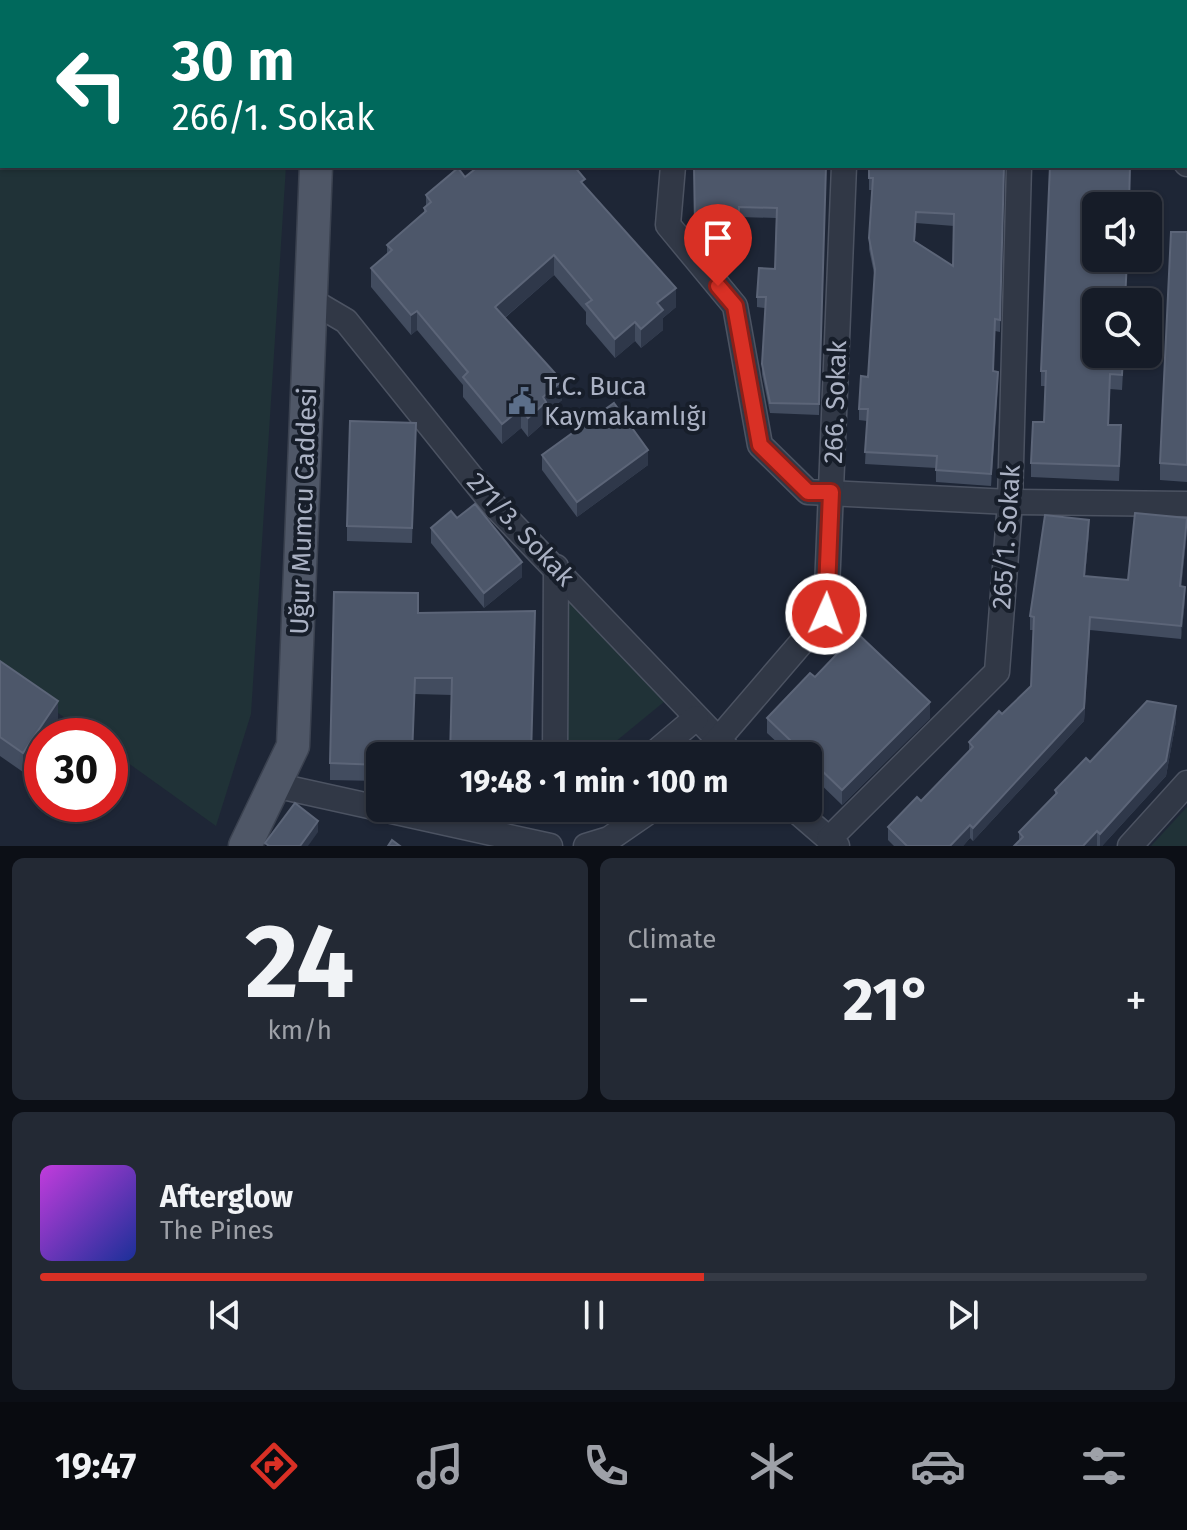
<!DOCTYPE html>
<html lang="en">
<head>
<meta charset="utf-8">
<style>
  body { margin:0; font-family:"Fira Sans",sans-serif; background:#232934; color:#f1f3f6; height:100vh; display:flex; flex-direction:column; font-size:30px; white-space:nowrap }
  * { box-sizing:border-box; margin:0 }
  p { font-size:26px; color:#9ea1a8 }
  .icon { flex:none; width:44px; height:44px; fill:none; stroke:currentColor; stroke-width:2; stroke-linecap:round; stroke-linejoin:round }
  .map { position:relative; height:846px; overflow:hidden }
  .sheet { display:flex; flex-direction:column; gap:12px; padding:12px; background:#0c0f16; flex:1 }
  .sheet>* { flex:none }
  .hud { position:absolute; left:0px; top:0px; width:1188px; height:168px; box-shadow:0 2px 6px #0004,0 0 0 2px #353a45; background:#00695c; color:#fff; overflow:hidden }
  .controls { position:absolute; left:1082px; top:192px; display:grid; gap:16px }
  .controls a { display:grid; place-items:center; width:80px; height:80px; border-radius:12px; background:#161c28; box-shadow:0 2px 6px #0004,0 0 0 2px #353a45; font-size:40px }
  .speed { position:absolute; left:24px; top:718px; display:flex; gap:16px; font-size:40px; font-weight:700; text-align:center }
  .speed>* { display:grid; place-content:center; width:104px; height:104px; border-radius:50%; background:#161c28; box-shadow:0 2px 6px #0004,0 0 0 2px #353a45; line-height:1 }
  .speed .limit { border:12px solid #d22; background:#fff; color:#111 }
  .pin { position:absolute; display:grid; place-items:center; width:68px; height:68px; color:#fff; margin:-82px -34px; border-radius:50% 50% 50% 0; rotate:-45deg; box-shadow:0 0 8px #0007 }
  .pin .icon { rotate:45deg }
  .me { position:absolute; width:88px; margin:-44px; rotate:2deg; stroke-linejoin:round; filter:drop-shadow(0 0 6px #0008) }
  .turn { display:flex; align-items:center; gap:28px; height:168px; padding:0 40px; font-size:36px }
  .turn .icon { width:104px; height:104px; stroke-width:2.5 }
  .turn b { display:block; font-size:56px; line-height:68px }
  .big { font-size:60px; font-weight:700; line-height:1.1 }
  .sheet .tile { flex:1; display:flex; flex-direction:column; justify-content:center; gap:12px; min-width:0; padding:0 28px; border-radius:12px; background:#232934 }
  .sheet .dial { align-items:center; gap:0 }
  .dial b { font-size:104px; line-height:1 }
  .song { display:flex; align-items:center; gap:24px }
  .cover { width:96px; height:96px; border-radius:12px; background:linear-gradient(135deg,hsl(290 70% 55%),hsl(230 70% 35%)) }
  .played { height:8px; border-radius:4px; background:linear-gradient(90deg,#d93025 60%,#353a45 60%) }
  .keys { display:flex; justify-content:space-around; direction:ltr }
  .heat { display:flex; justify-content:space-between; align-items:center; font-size:44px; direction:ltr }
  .sheet .tiles { flex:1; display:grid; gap:12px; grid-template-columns:1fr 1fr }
  .tile:last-child { grid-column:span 2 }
  .trip { position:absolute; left:366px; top:742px; width:456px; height:80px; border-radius:12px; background:#161c28; box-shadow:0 2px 6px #0004,0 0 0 2px #353a45; font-weight:700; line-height:80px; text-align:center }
  .menu { display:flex; height:128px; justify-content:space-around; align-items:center; background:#090b10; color:#9ea1a8 }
  .menu .icon { width:56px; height:56px }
  .menu .on { color:#d93025 }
  .menu b { font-size:36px; color:#f1f3f6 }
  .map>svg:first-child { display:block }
</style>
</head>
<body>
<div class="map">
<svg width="1187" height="846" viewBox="0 0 1187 846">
  <rect width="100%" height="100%" fill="#1e2636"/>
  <!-- green -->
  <g fill="#203237">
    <path d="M0 162 2 166H286L251 714 216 826 110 750V736H90L0 671Z"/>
    <path d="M562 585 665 701 598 756H560Z"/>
    <path d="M1187 807V846H1151Z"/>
  </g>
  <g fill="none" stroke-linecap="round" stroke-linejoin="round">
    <!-- minor casing -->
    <g stroke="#4c5362" stroke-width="27">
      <g id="minor">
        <path d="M500 2V0"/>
        <path d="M678 2V0"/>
        <path d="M851 2V0"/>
        <path d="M1027 2V0"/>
        <path d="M1147 2V0"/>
        <path d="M1186 134 1187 133"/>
        <path d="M1186 163 1187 164"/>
        <path d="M673 166 668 225 735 306 760 445 808 492 1010 502 1187 504"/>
        <path d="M312 301 346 321 493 504 734 756"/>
        <path d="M555 756 556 567"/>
        <path d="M651 756 696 718"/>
        <path d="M704 756 826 614 844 166"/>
        <path d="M274 785 550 846"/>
        <path d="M793 808 837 846"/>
        <path d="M829 839 997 672 1010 502 1019 166"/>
        <path d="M586 846 609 839 654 808"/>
        <path d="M1130 846 1187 783"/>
      </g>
    </g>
    <!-- major casing -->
    <g stroke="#3b4250" stroke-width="35">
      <g id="major">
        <path d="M322 2V0"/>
        <path d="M245 846 293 746 316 166"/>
      </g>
    </g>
    <!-- minor -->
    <use href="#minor" stroke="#313846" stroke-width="24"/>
    <!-- major -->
    <use href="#major" stroke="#4f5767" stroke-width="32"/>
  </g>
  <!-- wall -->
  <g fill="#424c5f" fill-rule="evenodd">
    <path d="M694 166H826L819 415 770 413 762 374 765 308 757 307V297L775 269 776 218 739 217 738 250 708 249 695 234Z"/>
    <path d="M869 166H1004L1000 332 995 331 993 371 998 383 991 486 936 482V468L865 464 867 421 859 420V409L868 377 875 278 869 249 872 190H869ZM916 223 954 226 953 266 915 241Z"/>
    <path d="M465 177 585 186 676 307 663 318V330L641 348 635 341 615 358 586 324V312L554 275 505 318 562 400 546 413V421L528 437 521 428 502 444 463 397V385L417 330 411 335 371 287V268L387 254V245L424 214V208L426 206V195Z"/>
    <path d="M1187 232V482L1160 480V463Z"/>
    <path d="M1124 354 1122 390 1110 389 1109 425 1121 440 1119 481 1031 477V463L1044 422 1045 386H1041V371Z"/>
    <path d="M416 423 412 543 347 541V526Z"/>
    <path d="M542 455 648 465 577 517 542 470Z"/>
    <path d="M457 518 522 577 484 608 431 543V528Z"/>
    <path d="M1187 532 1181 587 1185 600 1181 639 1090 630 1084 721 973 841 970 838 963 846H894L888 840V827L921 801 969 751V742L1002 714 1031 686 1034 630H1030V616L1089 533 1085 576 1128 580Z"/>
    <path d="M418 613 532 756 452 695 415 694 380 756V781L330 780V763Z"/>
    <path d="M0 661 58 721 23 772 0 756Z"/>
    <path d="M815 677 930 718 842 805 808 772V756H792L767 733V718Z"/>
    <path d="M1176 721 1166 776 1102 846H1014L1019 842V832L1055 795V790L1090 762Z"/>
  </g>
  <!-- shaded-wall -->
  <g fill="#2f384a">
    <path d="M554 255V275L495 326V307Z"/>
    <path d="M676 288V307L663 318V330L641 348V329L657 303Z"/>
    <path d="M417 311V330L411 335V315Z"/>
    <path d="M635 322V341L615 358V339Z"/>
    <path d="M998 372V383L991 486V474Z"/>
    <path d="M562 381V400L546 413V421L528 437V418L543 397Z"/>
    <path d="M521 409V428L502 444V424Z"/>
    <path d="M648 450V465L577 517V502Z"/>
    <path d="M1187 518V532L1180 600V586Z"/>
    <path d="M1089 520V533L1084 589V576Z"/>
    <path d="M522 562V577L484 608V593Z"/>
    <path d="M1185 587V600L1181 639V626Z"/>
    <path d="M1090 617 1084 721 973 841V828Z"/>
    <path d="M58 701V721L48 736H42V744L23 772V753Z"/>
    <path d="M930 702V718L842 805V790Z"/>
    <path d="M1176 706V721L1166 776 1102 846H1100V834Z"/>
    <path d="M318 821V832L308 846H300Z"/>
    <path d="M970 825V838L963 846H950Z"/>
    <path d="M1097 831V846H1083Z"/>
  </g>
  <!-- building -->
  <g fill="#4d576a" stroke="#5c6578" stroke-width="2" fill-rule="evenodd">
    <rect x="341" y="0" width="128" height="2"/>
    <rect x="525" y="0" width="127" height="2"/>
    <rect x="694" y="0" width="136" height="2"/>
    <rect x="881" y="0" width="128" height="2"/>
    <path d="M1053 0H1134L1138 2H1053Z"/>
    <path d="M1158 0H1187V71L1186 2H1156Z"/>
    <path d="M1186 71H1187V98L1186 97Z"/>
    <path d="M479 166H574L585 179 581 182 676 288 657 303 663 310 641 329 635 322 615 339 586 304 592 300 554 255 495 307 562 381 543 397 546 402 528 418 521 409 502 424 463 377 468 372 417 311 411 315 371 268 392 250 387 245 426 211 424 208 431 202 426 195 458 168 465 177Z"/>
    <path d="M694 166H826L819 404 770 403 762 364 766 297H757L759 268 775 269 777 208 739 207 738 240 708 239 695 224Z"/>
    <path d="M869 166H1004L1000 320 995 319 993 371 998 372 991 474 936 470 937 456 865 452 868 409H859L861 376 868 377 875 269 869 238 873 178H869ZM916 212 954 214 953 266 914 241Z"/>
    <path d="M1050 166H1130L1129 206H1096V258H1127L1125 302H1096V354H1123L1122 375 1110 374 1108 425H1121L1119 466 1031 463 1033 422H1044L1046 371H1041Z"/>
    <path d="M1171 232H1187V465L1160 463Z"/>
    <path d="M614 403 648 450 577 502 542 455Z"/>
    <path d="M350 421 416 423 412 528 347 526Z"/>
    <path d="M475 504 522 562 484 593 431 528 451 511 457 518Z"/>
    <path d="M1135 513 1187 518 1180 586 1185 587 1181 626 1090 617 1084 708 973 828 970 825 950 846H907L888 827 917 797 921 801 973 747 969 742 999 711 1002 714 1031 686 1034 617 1030 616 1045 515 1089 520 1084 576 1128 580Z"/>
    <path d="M334 592 418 593V613L535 611 531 756H450L452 678H415L412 756H380V765L330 763Z"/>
    <path d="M857 633 930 702 842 790 767 718 810 673 815 677Z"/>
    <path d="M0 661 58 701 23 753 0 737Z"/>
    <path d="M1147 701 1176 706 1166 761 1100 834 1097 831 1083 846H1014L1023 837 1019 832 1057 793 1055 790 1086 758 1090 762Z"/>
    <path d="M295 803 318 821 300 846H269L265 843Z"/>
    <path d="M392 840 400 846H388Z"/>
  </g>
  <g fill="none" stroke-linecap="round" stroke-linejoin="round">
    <!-- route casing -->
    <g stroke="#8d1f18" stroke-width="20">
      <path id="route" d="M718 286 735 306 760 445 808 492H831L826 614"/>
    </g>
    <!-- route -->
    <use href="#route" stroke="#d93025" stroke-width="14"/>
  </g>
  <!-- icons -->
  <defs>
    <g id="civic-bare" transform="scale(2.16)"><path d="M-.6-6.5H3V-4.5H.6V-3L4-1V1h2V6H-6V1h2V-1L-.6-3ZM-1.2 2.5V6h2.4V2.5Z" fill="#5c6f8a" stroke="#171e2a" stroke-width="2.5" paint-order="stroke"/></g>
  </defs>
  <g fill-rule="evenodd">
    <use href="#civic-bare" x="522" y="401"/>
  </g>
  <g text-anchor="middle" stroke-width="8" stroke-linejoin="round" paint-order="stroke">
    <!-- poi labels -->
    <g font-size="26" fill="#abb2c4" stroke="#171e2a" text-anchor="start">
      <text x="544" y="395">T.C. Buca<tspan x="544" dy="30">Kaymakamlığı</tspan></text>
    </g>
    <!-- street labels -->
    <g font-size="26" fill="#abb2c4" stroke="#171e2a">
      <text transform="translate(835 402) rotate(-88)" y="9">266. Sokak</text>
      <text transform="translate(303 511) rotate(-88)" y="9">Uğur Mumcu Caddesi</text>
      <text transform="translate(521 529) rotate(47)" y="9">271/3. Sokak</text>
      <text transform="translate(1006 537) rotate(-86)" y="9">265/1. Sokak</text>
    </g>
  </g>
</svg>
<div class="controls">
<a><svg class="icon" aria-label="sound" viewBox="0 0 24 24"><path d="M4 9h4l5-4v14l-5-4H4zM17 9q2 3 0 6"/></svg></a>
<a><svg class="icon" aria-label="search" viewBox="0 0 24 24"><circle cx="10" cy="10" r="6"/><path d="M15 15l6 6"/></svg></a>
</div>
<div class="speed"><div class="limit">30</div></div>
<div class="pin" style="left:718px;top:286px;background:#d93025"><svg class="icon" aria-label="arrive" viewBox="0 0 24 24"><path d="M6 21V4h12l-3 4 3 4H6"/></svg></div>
<svg class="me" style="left:826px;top:614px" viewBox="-20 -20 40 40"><circle r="17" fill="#d93025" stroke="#fff" stroke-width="3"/><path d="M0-11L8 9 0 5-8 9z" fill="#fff"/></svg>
<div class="trip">19:48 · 1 min · 100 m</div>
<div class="hud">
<div class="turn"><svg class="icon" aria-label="left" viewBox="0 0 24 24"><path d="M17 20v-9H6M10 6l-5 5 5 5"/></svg><div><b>30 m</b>266/1. Sokak</div></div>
</div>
</div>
<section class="sheet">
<div class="tiles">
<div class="tile dial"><b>24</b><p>km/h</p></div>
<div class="tile"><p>Climate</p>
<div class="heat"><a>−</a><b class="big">21°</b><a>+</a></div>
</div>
<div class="tile">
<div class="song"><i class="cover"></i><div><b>Afterglow</b><p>The Pines</p></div></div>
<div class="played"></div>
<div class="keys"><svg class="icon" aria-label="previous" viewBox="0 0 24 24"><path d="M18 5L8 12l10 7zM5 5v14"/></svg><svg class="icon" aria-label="pause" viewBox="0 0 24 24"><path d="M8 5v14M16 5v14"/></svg><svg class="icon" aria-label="next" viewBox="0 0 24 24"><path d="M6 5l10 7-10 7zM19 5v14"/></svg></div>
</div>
</div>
</section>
<nav class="menu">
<b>19:47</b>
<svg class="icon on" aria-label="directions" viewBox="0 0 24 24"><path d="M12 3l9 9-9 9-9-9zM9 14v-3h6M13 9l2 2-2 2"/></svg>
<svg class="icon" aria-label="music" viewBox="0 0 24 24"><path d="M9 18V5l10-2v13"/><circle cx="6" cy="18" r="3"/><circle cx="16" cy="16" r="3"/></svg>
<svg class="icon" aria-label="phone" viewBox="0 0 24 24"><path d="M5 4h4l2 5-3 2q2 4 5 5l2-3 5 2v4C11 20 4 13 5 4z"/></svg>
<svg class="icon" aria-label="climate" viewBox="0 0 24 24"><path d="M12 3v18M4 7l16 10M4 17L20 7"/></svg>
<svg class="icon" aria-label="car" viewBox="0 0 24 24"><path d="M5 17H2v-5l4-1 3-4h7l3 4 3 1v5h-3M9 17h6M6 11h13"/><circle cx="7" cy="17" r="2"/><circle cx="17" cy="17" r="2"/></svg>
<svg class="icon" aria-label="filters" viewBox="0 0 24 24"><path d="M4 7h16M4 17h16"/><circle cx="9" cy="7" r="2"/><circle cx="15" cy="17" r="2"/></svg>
</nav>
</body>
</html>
